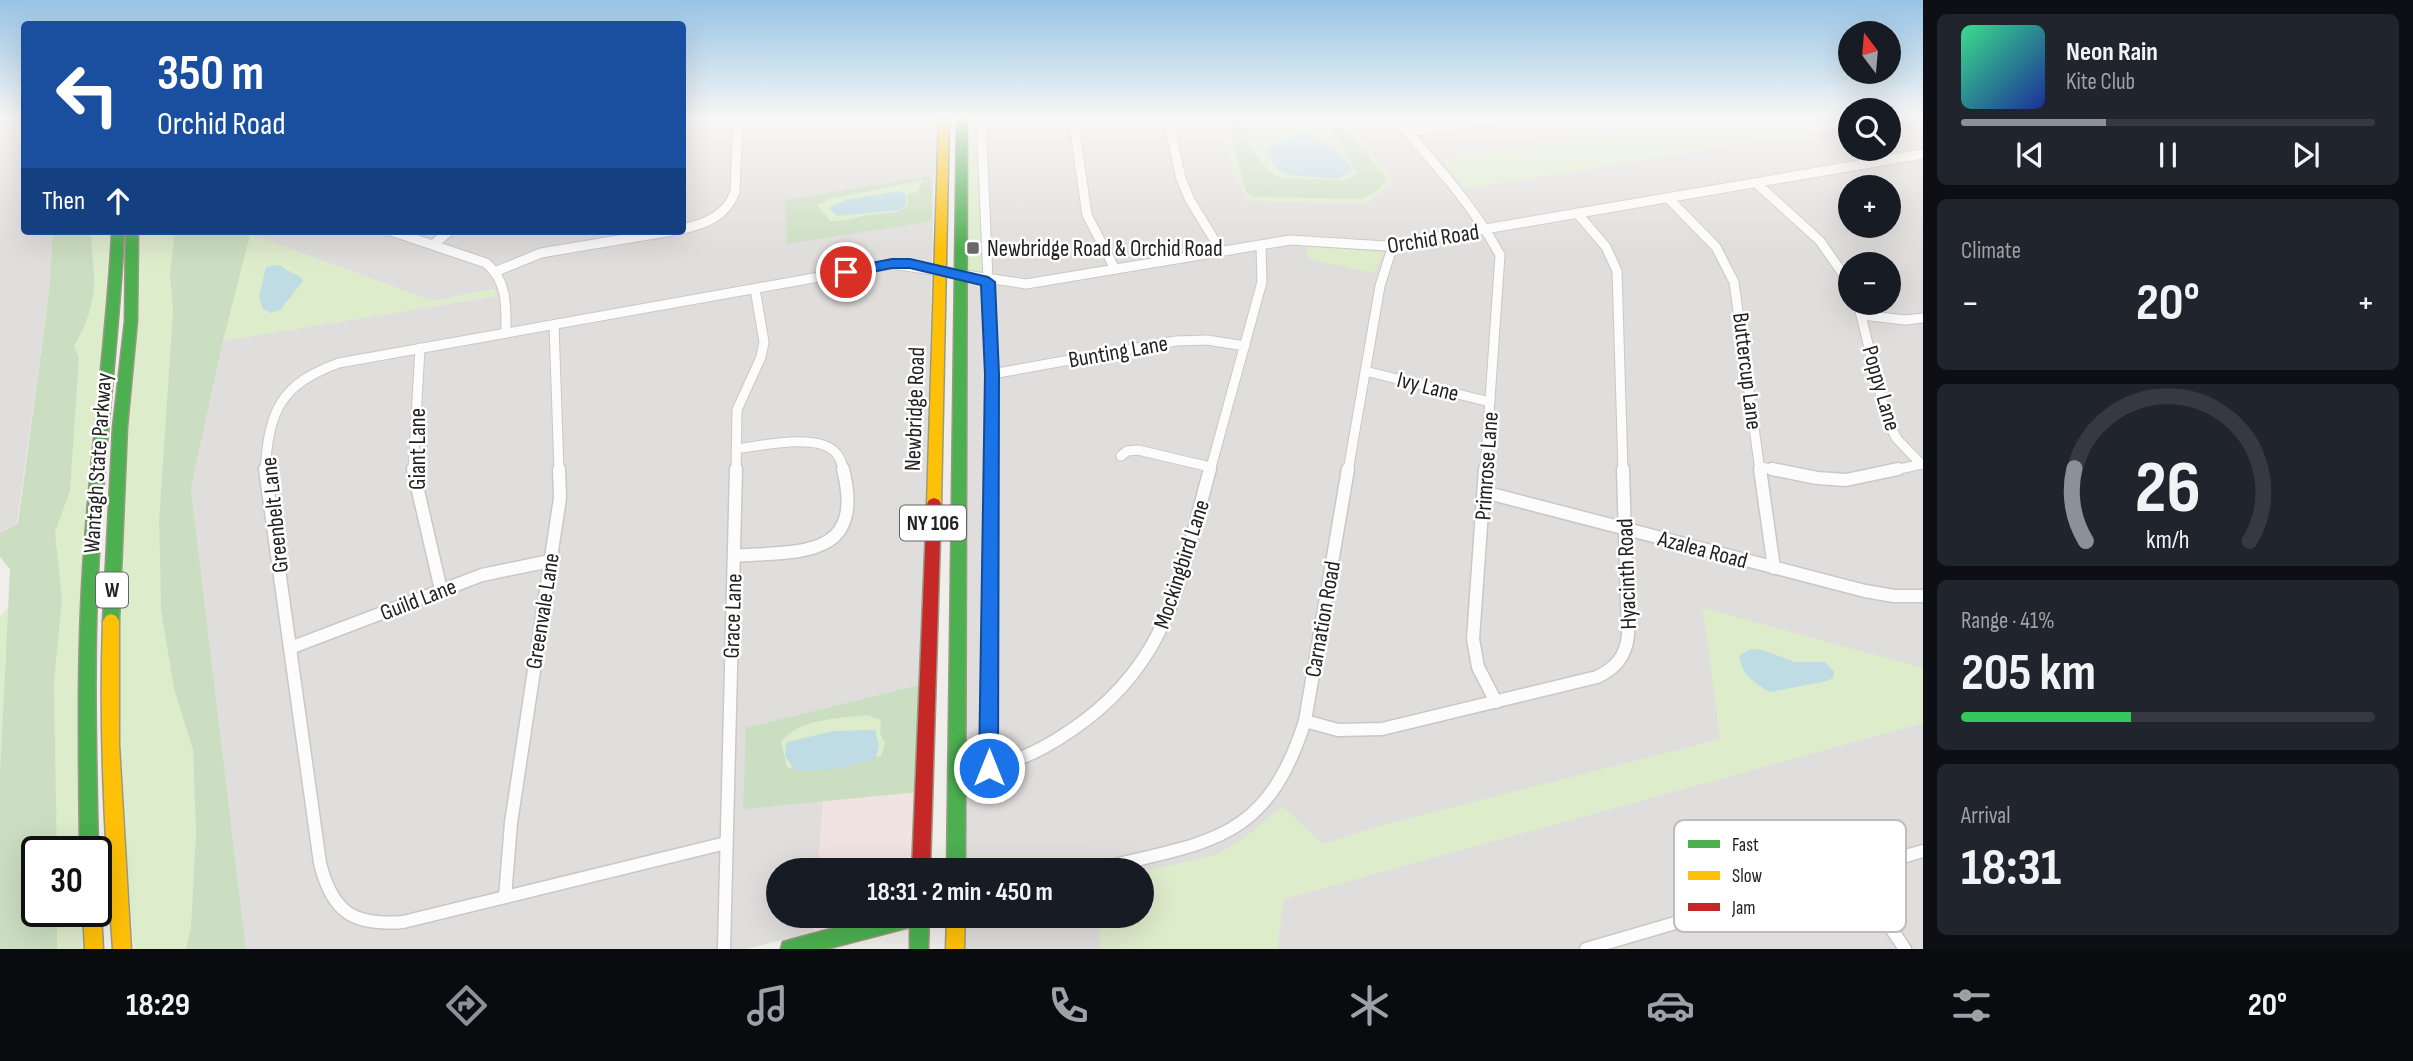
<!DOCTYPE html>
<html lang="en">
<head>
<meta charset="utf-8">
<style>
  body { margin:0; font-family:"Sofia Sans Condensed",sans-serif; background:#20242c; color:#f1f3f6; height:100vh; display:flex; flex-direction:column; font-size:26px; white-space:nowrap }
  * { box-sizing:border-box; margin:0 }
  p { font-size:23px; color:#9ea1a6 }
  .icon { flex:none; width:38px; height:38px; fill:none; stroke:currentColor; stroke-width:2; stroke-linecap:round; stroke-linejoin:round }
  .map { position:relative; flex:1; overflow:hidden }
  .sheet { display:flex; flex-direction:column; gap:14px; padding:14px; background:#0d0f14; width:490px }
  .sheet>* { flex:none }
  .banner { position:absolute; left:21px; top:21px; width:665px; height:214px; border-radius:7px; box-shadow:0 7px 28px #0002; background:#1a4fa0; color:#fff; overflow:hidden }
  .needle { width:46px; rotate:344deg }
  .buttons { position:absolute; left:1838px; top:21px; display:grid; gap:14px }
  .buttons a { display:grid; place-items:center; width:63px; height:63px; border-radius:50%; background:#171b24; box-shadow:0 7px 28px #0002; font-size:35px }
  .speed { position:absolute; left:21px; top:836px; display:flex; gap:14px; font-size:35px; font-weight:700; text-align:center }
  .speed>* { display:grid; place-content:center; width:91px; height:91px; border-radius:50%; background:#171b24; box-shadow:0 7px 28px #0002; line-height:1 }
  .speed .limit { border:4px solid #111; border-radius:10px; background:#fff; color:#111 }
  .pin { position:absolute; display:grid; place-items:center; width:60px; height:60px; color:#fff; margin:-30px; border:4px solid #fff; border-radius:50%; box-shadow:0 2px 7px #0007 }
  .me { position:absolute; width:77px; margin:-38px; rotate:0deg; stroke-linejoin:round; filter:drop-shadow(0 0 5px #0008) }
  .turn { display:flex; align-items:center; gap:24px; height:147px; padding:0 21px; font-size:32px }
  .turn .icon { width:91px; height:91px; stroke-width:2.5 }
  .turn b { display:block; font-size:49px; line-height:60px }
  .then { display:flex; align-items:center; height:66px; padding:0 21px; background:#0003; gap:14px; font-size:26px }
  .big { font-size:52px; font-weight:700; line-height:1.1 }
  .sheet .card { flex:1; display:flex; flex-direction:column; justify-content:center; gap:10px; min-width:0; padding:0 24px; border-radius:10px; background:#20242c }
  .sheet .dial { align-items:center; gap:0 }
  .dial svg { height:182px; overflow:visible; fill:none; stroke:#363941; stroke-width:7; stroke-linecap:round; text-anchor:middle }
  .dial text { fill:#f1f3f6; stroke:none }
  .song { display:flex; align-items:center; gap:21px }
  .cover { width:84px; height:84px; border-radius:10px; background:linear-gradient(135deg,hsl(150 70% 55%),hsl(230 70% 35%)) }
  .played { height:7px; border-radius:4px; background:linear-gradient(90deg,#8c9099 35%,#363941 35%) }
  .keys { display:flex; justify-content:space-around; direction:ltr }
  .heat { display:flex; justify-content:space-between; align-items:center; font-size:38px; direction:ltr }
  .charge { height:10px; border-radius:5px; background:linear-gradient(90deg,#34c759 41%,#363941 0) }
  .trip { position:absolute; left:766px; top:858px; width:388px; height:70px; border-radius:35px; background:#171b24; box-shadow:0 7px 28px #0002; font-weight:700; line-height:70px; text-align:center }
  .menu { display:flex; height:112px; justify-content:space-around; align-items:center; background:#090b0e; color:#9ea1a6 }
  .menu .icon { width:49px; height:49px }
  .menu .current { color:#8c9099 }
  .menu b { font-size:32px; color:#f1f3f6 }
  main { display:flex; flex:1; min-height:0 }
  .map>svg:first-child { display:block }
</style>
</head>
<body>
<main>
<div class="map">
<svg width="1923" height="949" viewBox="0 0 1923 949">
  <rect width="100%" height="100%" fill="#f0eeeb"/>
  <!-- residential -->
  <g fill="#dfdedc" fill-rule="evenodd">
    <path d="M0 118H24V231H53L49 292 17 523 0 533Z"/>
    <path d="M683 118H939V173L934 174 920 792 823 801 818 870H779V915H815L814 932 746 949H246L191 488 223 341 495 296 494 289 432 301 250 234 251 231H682Z"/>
    <path d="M965 118H1850V149H1888V118H1923V949H962V915H1143V870H963ZM1850 187H1888V226H1850ZM1850 264H1888V303H1850Z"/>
  </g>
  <!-- commercial -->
  <g fill="#f1e3e1">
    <path d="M920 792 913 870H818L823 801Z"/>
    <path d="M815 915H876L814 932Z"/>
  </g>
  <!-- grass -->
  <g fill="#ddeccb">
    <path d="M963 118H979L985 280 964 273Z"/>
    <path d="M1218 118H1343L1395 181 1364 204 1248 201 1234 174Z"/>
    <path d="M1696 118H1820L1832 129 1465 189 1442 159Z"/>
    <path d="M923 180 924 182 907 207 902 211 862 216 843 222 830 221 817 205 829 199Z"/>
    <path d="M92 231H110L77 718 81 852H57L54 684 62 598 55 532 70 491 79 358 74 346C87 326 95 300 94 276 94 261 90 247 92 231Z"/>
    <path d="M140 231H175L170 274 173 311 159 521 161 611 174 689 193 750 196 832 191 926 186 949H134C126 847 118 743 119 641 120 504 131 367 140 231Z"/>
    <path d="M250 234 432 301 495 289V296L223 341Z"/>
    <path d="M1305 244 1384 252 1374 273 1309 259Z"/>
    <path d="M8 608 0 773V616Z"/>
    <path d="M1703 608 1923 668V723L1284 899 1277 949H1101L1099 915H1143V872L1218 854 1244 838 1282 806 1323 844 1383 825 1720 739Z"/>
    <path d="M868 715 881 720 880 733 885 743 882 756 820 766 787 768 781 742C799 718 841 718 868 715Z"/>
    <path d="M57 912H83L86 949H57Z"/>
  </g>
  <!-- forest -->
  <g fill="#cbdec1" fill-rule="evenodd">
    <path d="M1236 118 1247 121 1248 144 1269 172 1282 178 1345 180 1357 174 1331 127 1342 129 1338 118 1387 179 1375 192 1362 199 1253 197 1246 192 1228 122 1229 119Z"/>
    <path d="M931 176 932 221 787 244 785 200ZM923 180 918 192 908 194 907 207C893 216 878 212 863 216 851 218 843 222 830 221L817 205 829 199Z"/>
    <path d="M53 231H92C90 247 94 261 94 276 95 300 87 326 74 346L79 358 70 491 55 532 62 598 54 684 57 852H37V912H57V949H0V773L10 569 0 557V533L18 523 49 292Z"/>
    <path d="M175 231H251L223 341 191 488 246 949H186L191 926 196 832 193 750 174 689 161 611 159 521 173 311 170 274Z"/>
    <path d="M923 684 920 792 743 809 746 728ZM868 715 881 720 880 733 885 743 881 756 820 766 787 768 781 742C799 718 842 718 868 715Z"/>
  </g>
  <!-- parking -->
  <path fill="#e0dfde" d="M940 161V173L792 199 790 182 804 180 819 182Z"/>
  <!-- water -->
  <g fill="#bfdbe3">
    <path d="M1304 131 1333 147 1354 170 1338 179 1288 175 1278 170 1267 153 1272 146Z"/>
    <path d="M900 191 905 193 906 206 900 210 837 216 829 208 845 200Z"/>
    <path d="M279 265C287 272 298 273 303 281L280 310 271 313 263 309 259 297 266 267Z"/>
    <path d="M1750 649 1763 650 1795 662H1825L1834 672 1833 678 1827 681 1770 692C1754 683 1742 675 1739 656Z"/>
    <path d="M875 730 879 747 875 759 836 769 796 771 785 756 787 742 834 731Z"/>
  </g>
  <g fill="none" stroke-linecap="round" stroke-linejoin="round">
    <!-- street-far1 casing -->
    <g stroke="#c9c8c7" stroke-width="11">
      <g id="street-far1">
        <path d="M981 118 992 374 991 471"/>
        <path d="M1073 118 1087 215 1115 269"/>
        <path d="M1168 118 1181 179 1190 200 1221 251"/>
        <path d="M1395 118C1433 161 1473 205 1500 255L1485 471"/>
        <path d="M1829 118 1850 135"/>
        <path d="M1836 124 1850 121"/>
        <path d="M1408 132 1499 118"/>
        <path d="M1868 149 1884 161"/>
        <path d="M1756 183 1820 241 1850 284"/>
        <path d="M1668 198 1716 247 1734 282 1760 471"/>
        <path d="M1577 213 1606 247 1617 271 1623 471"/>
        <path d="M682 229C706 224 726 216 735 192L738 118"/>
        <path d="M391 231 486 263C508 282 506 306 506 333"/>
        <path d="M433 245 449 231"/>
        <path d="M497 271 541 253 672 231"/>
        <path d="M1858 303 1887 421 1897 439 1921 464"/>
        <path d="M1862 315 1905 320 1923 318"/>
        <path d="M554 325 559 471"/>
        <path d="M1365 371 1490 402"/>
        <path d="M992 374 1176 341 1207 340 1245 346"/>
        <path d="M736 449C760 446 815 433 834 451 840 456 842 464 844 471"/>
        <path d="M1121 456 1127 451 1138 450 1210 467"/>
        <path d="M1761 467 1781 471"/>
        <path d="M265 471C269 411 280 384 339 363L892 264 1026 284 1290 240 1386 246 1923 154"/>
        <path d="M413 471 420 348"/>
        <path d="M736 471 737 410 761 357 764 342 755 289"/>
        <path d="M1210 471 1262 282 1261 245"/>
        <path d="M1348 471 1380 286 1393 245"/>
        <path d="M1890 471 1923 464"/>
      </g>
    </g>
    <!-- street casing -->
    <g stroke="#c9c8c7" stroke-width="15">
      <g id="street">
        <path d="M265 469 320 863C332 912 353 926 403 922L726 843"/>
        <path d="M413 469 441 590"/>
        <path d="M1485 469 1473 639 1478 667 1496 702"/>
        <path d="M1760 469 1774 568"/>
        <path d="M1772 469 1817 478 1846 480 1898 469"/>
        <path d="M1484 492 1865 591 1894 596H1923"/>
        <path d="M734 556C798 551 866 560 843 469"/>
        <path d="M290 648 482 575 550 561"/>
        <path d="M1305 721 1338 730 1382 729 1597 677C1616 668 1626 656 1628 635L1623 469"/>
        <path d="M989 768 991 469"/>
        <path d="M955 769C999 770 1034 756 1070 731 1171 664 1180 577 1210 469"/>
        <path d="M1095 870C1206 841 1265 846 1305 721L1348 469"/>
        <path d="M1853 872 1905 949"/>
        <path d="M505 897 511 823 560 498 559 469"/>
        <path d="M724 949 736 469"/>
        <path d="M1586 949 1923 851"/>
      </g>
    </g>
    <!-- fast casing -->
    <g stroke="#999a82" stroke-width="3">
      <g id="fast">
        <path d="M957 118H967L965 870H947Z"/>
        <path d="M112 231H124C119 339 104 446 99 554 93 653 96 753 98 852L96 856V852H80C79 753 77 653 84 554 91 446 107 339 112 231Z"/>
        <path d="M126 231H138L137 321 127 427 119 621 116 626 111 628 106 626 103 621 113 427 125 321Z"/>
        <path d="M883 915H929L928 949H910V927L826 949H781L783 942 790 940Z"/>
      </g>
    </g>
    <!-- slow casing -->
    <g stroke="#999a82" stroke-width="3">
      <g id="slow">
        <path d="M939 118H949L941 504 939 508H929L927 504Z"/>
        <path d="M111 614 116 616 119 621V744L131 949H113C105 840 99 731 103 621L106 616Z"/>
        <path d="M96 904 101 912 103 949H85L83 912H96Z"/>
        <path d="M947 915H965L964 949H946Z"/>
      </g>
    </g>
    <!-- jam casing -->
    <g stroke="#999a82" stroke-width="3">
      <path id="jam" d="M934 498 939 500 941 504 930 870H912L927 504 929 500Z"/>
    </g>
    <!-- street-far1 -->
    <use href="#street-far1" stroke="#fdfcfc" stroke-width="9"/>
    <!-- street -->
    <use href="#street" stroke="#fdfcfc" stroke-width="12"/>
    <!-- fast -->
    <use href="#fast" fill="#4caf50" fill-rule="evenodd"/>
    <!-- slow -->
    <use href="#slow" fill="#ffc107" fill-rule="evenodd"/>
    <!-- jam -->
    <use href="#jam" fill="#c62828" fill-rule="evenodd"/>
  </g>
  <!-- sky -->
  <linearGradient id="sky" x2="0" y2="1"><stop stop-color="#97c4e6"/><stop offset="0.47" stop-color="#f8f7f6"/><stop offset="1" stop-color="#f8f7f6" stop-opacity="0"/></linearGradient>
  <rect width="1923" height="251" fill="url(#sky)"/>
  <!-- route -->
  <path fill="#1a73e8" stroke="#114b97" stroke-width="2" d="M892 259H910L988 277 995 282 999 374 998 768 995 775 989 778 982 775 979 768 985 374 981 285 910 268H892L846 277 840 272 846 268Z"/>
  <!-- markers -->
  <rect fill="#6a6968" stroke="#fff" stroke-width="2.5" x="966" y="241" width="14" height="14" rx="3.5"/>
  <g text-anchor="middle" stroke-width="5" stroke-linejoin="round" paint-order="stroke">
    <!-- shield labels -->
    <g fill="#fff" stroke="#646464" stroke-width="2">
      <rect x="900" y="505.5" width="66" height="35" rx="5"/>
      <rect x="96" y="572.5" width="32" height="35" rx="5"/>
    </g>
    <g font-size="21" font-weight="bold" fill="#222">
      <text x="933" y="530">NY 106</text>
      <text x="112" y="597">W</text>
    </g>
    <!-- street labels -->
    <g font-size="23" fill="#222" stroke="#fff">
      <text transform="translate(1433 238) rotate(-9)" y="8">Orchid Road</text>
      <text transform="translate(1118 351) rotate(-10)" y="8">Bunting Lane</text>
      <text transform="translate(1748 371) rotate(83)" y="8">Buttercup Lane</text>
      <text transform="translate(1428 386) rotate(14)" y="8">Ivy Lane</text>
      <text transform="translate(1882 388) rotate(74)" y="8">Poppy Lane</text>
      <text transform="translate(914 409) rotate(-88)" y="8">Newbridge Road</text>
      <text transform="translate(417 449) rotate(-90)" y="8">Giant Lane</text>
      <text transform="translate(97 463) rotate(-86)" y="8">Wantagh State Parkway</text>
      <text transform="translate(1486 466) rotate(-86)" y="8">Primrose Lane</text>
      <text transform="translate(274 515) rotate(-96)" y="8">Greenbelt Lane</text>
      <text transform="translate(1703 549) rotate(15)" y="8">Azalea Road</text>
      <text transform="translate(1181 564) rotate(-72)" y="8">Mockingbird Lane</text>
      <text transform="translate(1626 574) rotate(-92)" y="8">Hyacinth Road</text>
      <text transform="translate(418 599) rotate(-21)" y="8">Guild Lane</text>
      <text transform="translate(542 611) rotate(-81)" y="8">Greenvale Lane</text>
      <text transform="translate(732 616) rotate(-88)" y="8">Grace Lane</text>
      <text transform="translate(1322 619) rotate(-80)" y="8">Carnation Road</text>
    </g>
    <!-- poi labels -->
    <g font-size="23" fill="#222" stroke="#fff" text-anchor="start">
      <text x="987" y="256">Newbridge Road &amp; Orchid Road</text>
    </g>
  </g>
  <!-- legend -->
  <rect x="1674" y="820" width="232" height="112" rx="10" fill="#fff" stroke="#bdbdbd" stroke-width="2"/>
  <rect x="1688" y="840" width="32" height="8" fill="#4caf50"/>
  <rect x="1688" y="871" width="32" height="9" fill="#ffc107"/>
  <rect x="1688" y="903" width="32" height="8" fill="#c62828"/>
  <g font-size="19" fill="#222">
    <text x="1732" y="851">Fast</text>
    <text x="1732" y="882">Slow</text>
    <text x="1732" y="914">Jam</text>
  </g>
</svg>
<div class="buttons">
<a><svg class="needle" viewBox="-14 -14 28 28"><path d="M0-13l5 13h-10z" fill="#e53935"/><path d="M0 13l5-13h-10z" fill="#9ea1a6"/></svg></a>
<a><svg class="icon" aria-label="search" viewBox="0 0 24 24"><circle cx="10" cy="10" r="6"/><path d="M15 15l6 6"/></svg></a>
<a>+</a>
<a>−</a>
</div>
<div class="speed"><div class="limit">30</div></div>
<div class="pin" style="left:846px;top:272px;background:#d93025"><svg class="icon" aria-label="arrive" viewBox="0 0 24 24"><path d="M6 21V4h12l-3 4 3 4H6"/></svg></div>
<svg class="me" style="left:989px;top:768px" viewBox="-20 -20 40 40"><circle r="17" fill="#1a73e8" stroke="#fff" stroke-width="3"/><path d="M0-11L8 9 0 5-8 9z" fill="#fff"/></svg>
<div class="trip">18:31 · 2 min · 450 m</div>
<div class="banner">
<div class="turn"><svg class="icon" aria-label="left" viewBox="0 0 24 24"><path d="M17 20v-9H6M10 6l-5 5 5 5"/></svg><div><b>350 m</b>Orchid Road</div></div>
<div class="then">Then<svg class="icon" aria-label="ahead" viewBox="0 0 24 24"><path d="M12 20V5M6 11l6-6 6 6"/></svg></div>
</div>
</div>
<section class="sheet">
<div class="card">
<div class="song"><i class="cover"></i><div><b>Neon Rain</b><p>Kite Club</p></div></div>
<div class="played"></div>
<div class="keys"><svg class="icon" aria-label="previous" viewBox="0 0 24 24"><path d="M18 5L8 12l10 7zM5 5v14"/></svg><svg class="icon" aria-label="pause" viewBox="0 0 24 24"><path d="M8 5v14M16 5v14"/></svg><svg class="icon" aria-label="next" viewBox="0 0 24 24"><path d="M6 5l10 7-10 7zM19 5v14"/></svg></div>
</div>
<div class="card"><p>Climate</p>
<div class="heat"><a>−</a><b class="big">20°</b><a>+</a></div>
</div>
<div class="card dial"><svg viewBox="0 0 100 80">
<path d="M14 69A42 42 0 1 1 86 69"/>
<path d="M14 69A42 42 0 0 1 9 37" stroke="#8c9099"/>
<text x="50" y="56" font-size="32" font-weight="700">26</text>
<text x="50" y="72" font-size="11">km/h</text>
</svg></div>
<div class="card"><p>Range · 41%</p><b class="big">205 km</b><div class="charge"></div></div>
<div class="card"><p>Arrival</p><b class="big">18:31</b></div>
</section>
</main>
<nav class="menu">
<b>18:29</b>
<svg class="icon current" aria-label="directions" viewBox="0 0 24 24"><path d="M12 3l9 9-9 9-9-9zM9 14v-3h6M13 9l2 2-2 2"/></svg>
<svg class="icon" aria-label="music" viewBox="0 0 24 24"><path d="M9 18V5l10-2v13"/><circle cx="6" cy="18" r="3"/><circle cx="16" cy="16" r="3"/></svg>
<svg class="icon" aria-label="phone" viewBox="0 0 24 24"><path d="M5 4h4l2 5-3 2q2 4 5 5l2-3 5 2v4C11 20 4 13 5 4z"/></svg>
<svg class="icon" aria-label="climate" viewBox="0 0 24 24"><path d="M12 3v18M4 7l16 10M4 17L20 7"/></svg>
<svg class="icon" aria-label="car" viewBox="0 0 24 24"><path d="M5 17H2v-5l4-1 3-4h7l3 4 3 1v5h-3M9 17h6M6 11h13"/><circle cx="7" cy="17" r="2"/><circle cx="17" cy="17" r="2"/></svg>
<svg class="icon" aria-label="filters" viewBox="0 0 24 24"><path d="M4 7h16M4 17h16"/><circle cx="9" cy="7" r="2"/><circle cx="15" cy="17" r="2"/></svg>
<b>20°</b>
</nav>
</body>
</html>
